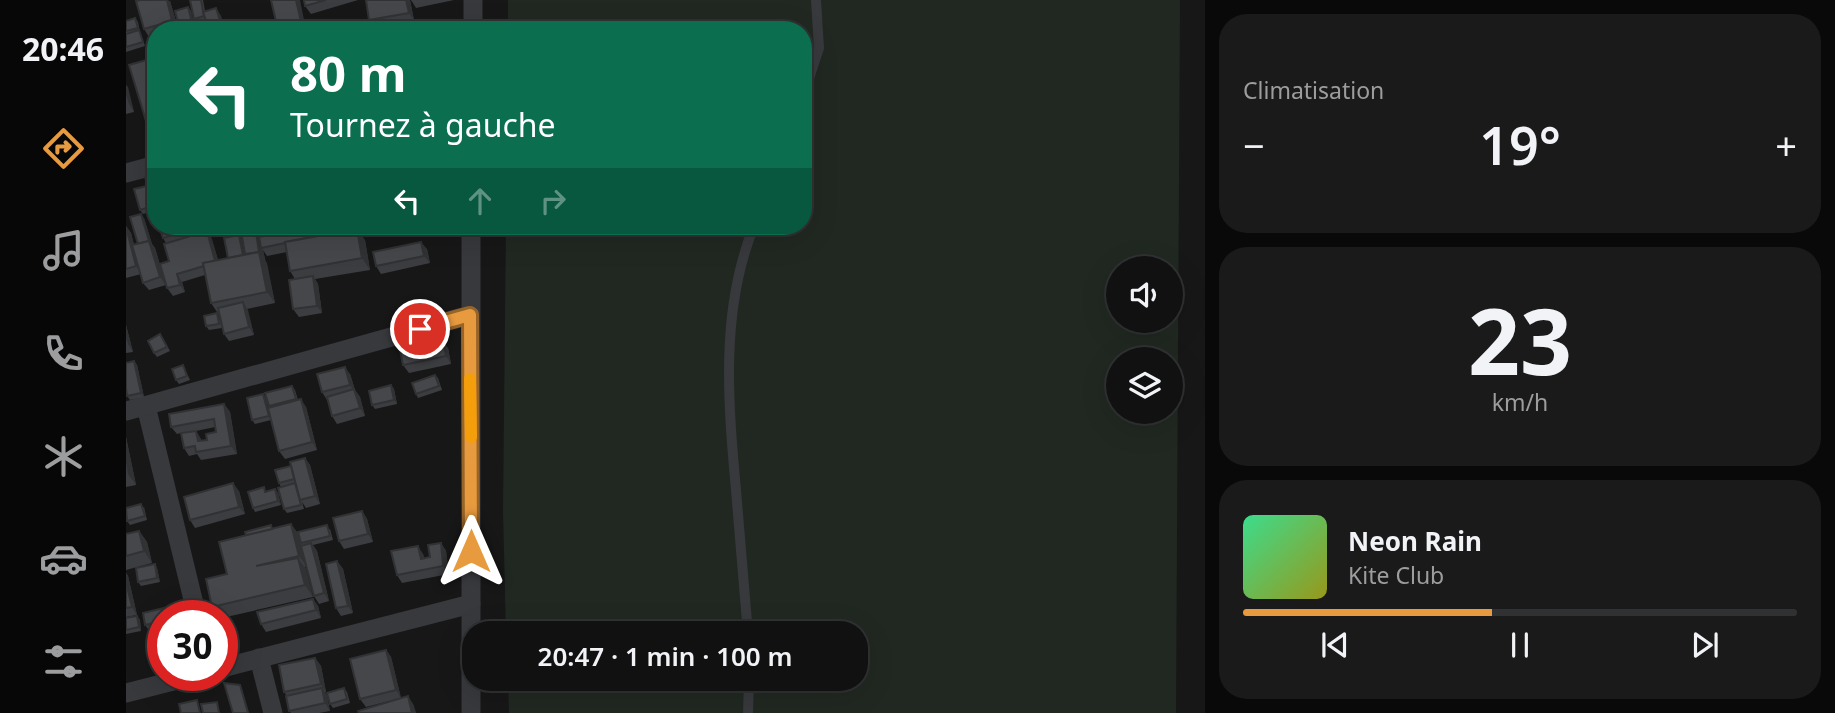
<!DOCTYPE html>
<html lang="fr">
<head>
<meta charset="utf-8">
<style>
  body { margin:0; font-family:"Noto Sans",sans-serif; background:#1a1a1b; color:#f1f3f6; height:100vh; display:flex; flex-direction:column; font-size:26px; white-space:nowrap }
  * { box-sizing:border-box; margin:0 }
  p { font-size:23px; color:#9c9d9f }
  .icon { flex:none; width:38px; height:38px; fill:none; stroke:currentColor; stroke-width:2; stroke-linecap:round; stroke-linejoin:round }
  .map { position:relative; flex:1; overflow:hidden }
  .drawer { display:flex; flex-direction:column; gap:14px; padding:14px; background:#09090a; width:630px }
  .drawer>* { flex:none }
  .top-card { position:absolute; left:21px; top:21px; width:665px; height:214px; border-radius:28px; box-shadow:0 7px 28px #0002,0 0 0 2px #303132; background:#0b6e4f; color:#fff; overflow:hidden }
  .controls { position:absolute; left:980px; top:256px; display:grid; gap:14px }
  .controls a { display:grid; place-items:center; width:77px; height:77px; border-radius:50%; background:#111112; box-shadow:0 7px 28px #0002,0 0 0 2px #303132; font-size:35px }
  .speed { position:absolute; left:21px; top:600px; display:flex; gap:14px; font-size:35px; font-weight:700; text-align:center }
  .speed>* { display:grid; place-content:center; width:91px; height:91px; border-radius:50%; background:#111112; box-shadow:0 7px 28px #0002,0 0 0 2px #303132; line-height:1 }
  .speed .limit { border:10px solid #d22; background:#fff; color:#111 }
  .pin { position:absolute; display:grid; place-items:center; width:60px; height:60px; color:#fff; margin:-30px; border:4px solid #fff; border-radius:50%; box-shadow:0 2px 7px #0007 }
  .me { position:absolute; width:77px; margin:-38px; rotate:0deg; stroke-linejoin:round; filter:drop-shadow(0 0 5px #0008) }
  .turn { display:flex; align-items:center; gap:24px; height:147px; padding:0 28px; font-size:32px }
  .turn .icon { width:91px; height:91px; stroke-width:2.5 }
  .turn b { display:block; font-size:49px; line-height:60px }
  .lanes { display:flex; align-items:center; height:66px; padding:0 28px; background:#0003; justify-content:center; gap:35px; direction:ltr }
  .lanes .off { opacity:.35 }
  .big { font-size:52px; font-weight:600; line-height:1.1 }
  .drawer .card { flex:1; display:flex; flex-direction:column; justify-content:center; gap:10px; min-width:0; padding:0 24px; border-radius:28px; background:#1a1a1b }
  .drawer .dial { align-items:center; gap:0 }
  .dial b { font-size:91px; line-height:1 }
  .song { display:flex; align-items:center; gap:21px }
  .cover { width:84px; height:84px; border-radius:10px; background:linear-gradient(135deg,hsl(150 70% 55%),hsl(60 70% 35%)) }
  .played { height:7px; border-radius:4px; background:linear-gradient(90deg,#e89a3f 45%,#303132 45%) }
  .keys { display:flex; justify-content:space-around; direction:ltr }
  .heat { display:flex; justify-content:space-between; align-items:center; font-size:38px; direction:ltr }
  .trip { position:absolute; left:336px; top:621px; width:406px; height:70px; border-radius:28px; background:#111112; box-shadow:0 7px 28px #0002,0 0 0 2px #303132; font-weight:600; line-height:70px; text-align:center }
  main { display:flex; flex:1; min-height:0 }
  .menu { display:flex; flex-direction:column; width:126px; justify-content:space-around; align-items:center; background:#070707; color:#9c9d9f }
  .menu .icon { width:49px; height:49px }
  .menu .active { color:#e89a3f }
  .menu b { font-size:32px; color:#f1f3f6 }
  .map>svg:first-child { display:block }
</style>
</head>
<body>
<main>
<nav class="menu">
<b>20:46</b>
<svg class="icon active" aria-label="directions" viewBox="0 0 24 24"><path d="M12 3l9 9-9 9-9-9zM9 14v-3h6M13 9l2 2-2 2"/></svg>
<svg class="icon" aria-label="music" viewBox="0 0 24 24"><path d="M9 18V5l10-2v13"/><circle cx="6" cy="18" r="3"/><circle cx="16" cy="16" r="3"/></svg>
<svg class="icon" aria-label="phone" viewBox="0 0 24 24"><path d="M5 4h4l2 5-3 2q2 4 5 5l2-3 5 2v4C11 20 4 13 5 4z"/></svg>
<svg class="icon" aria-label="climate" viewBox="0 0 24 24"><path d="M12 3v18M4 7l16 10M4 17L20 7"/></svg>
<svg class="icon" aria-label="car" viewBox="0 0 24 24"><path d="M5 17H2v-5l4-1 3-4h7l3 4 3 1v5h-3M9 17h6M6 11h13"/><circle cx="7" cy="17" r="2"/><circle cx="17" cy="17" r="2"/></svg>
<svg class="icon" aria-label="filters" viewBox="0 0 24 24"><path d="M4 7h16M4 17h16"/><circle cx="9" cy="7" r="2"/><circle cx="15" cy="17" r="2"/></svg>
</nav>
<div class="map">
<svg width="1079" height="713" viewBox="0 0 1079 713">
  <rect width="100%" height="100%" fill="#171718"/>
  <!-- green -->
  <path fill="#212821" fill-rule="evenodd" d="M382 0H1054L1050 713H383L382 679H730V634L380 633 377 511 380 226H677V30H382ZM992 268H1045V320H992ZM992 359H1045V411H992Z"/>
  <g fill="none" stroke-linecap="round" stroke-linejoin="round">
    <!-- lane -->
    <g stroke="#38393d" stroke-width="10">
      <path d="M677 97 693 48 690 0"/>
      <path d="M622 634C618 586 614 538 610 490 602 402 594 310 628 226"/>
      <path d="M622 713 623 679"/>
    </g>
    <!-- street -->
    <g stroke="#38393d" stroke-width="19">
      <path d="M347 0V30"/>
      <path d="M0 173 30 165"/>
      <path d="M345 226V713"/>
      <path d="M20 406 71 616"/>
      <path d="M0 411 344 315"/>
      <path d="M133 658 147 713"/>
      <path d="M96 668 345 604"/>
      <path d="M0 693 67 676"/>
    </g>
  </g>
  <!-- wall -->
  <g fill="#3c3d40" fill-rule="evenodd">
    <path d="M64 0H77L79 11 95 16 70 23 68 19Z"/>
    <path d="M178 0H232L185 14 179 6Z"/>
    <path d="M284 0 288 20 249 28 243 20Z"/>
    <path d="M285 0H328L290 8Z"/>
    <path d="M44 1 52 28 47 30H30V35L23 37 18 29Z"/>
    <path d="M62 7 65 11 69 26 56 30 53 26Z"/>
    <path d="M9 18 12 22 14 32 19 46 0 52V21Z"/>
    <path d="M29 67 30 127 25 129 20 121Z"/>
    <path d="M0 85 8 112 0 114Z"/>
    <path d="M22 186 29 210 17 214 14 210Z"/>
    <path d="M18 218 26 244 29 248 40 285 23 290 17 283 15 274 0 278V226L5 233 8 245 12 244Z"/>
    <path d="M33 226H83L86 236 85 237 92 260 102 258 116 239 119 254 114 226H133L135 236 200 233V235L239 240 244 270 189 279 192 284 196 313 173 317 167 309 169 279 164 271 161 252 141 256 137 250 149 303 121 309 128 335 103 341 98 334 93 315 85 303 79 275 56 282 59 292 47 296 41 288 43 261 40 243 37 238Z"/>
    <path d="M133 226H146V228L136 229Z"/>
    <path d="M301 249 304 263 255 274 250 266Z"/>
    <path d="M91 313 93 317 96 328 83 330 80 326Z"/>
    <path d="M0 325 7 352 0 353Z"/>
    <path d="M37 338 44 351 31 357 28 353Z"/>
    <path d="M322 348 325 364 283 373 277 365Z"/>
    <path d="M8 361 11 365 18 397 4 400 1 396Z"/>
    <path d="M57 365 64 380 53 384 50 380Z"/>
    <path d="M224 374 229 390 234 397 239 416 211 424 206 416 201 400 196 392Z"/>
    <path d="M309 375 312 378 316 390 292 398 290 394Z"/>
    <path d="M265 385 268 389 271 404 249 409 246 405Z"/>
    <path d="M166 386 169 390 172 400 180 407 191 450 159 459 153 451 145 420 129 424 126 420 137 394 140 398 142 408Z"/>
    <path d="M98 404 104 412 111 454 75 460 71 454 63 456 58 448 55 433 51 434 45 427ZM89 427 90 432 81 440 76 441 70 431Z"/>
    <path d="M0 437 10 485 0 487Z"/>
    <path d="M179 458 184 465 194 504 180 508 176 502 178 509 161 513 158 509 155 487 153 483 165 466Z"/>
    <path d="M149 489 152 493 155 505 129 512 127 508 140 491Z"/>
    <path d="M113 491 119 514 69 528 64 520Z"/>
    <path d="M18 507 21 520 4 525 1 521Z"/>
    <path d="M236 511 241 519 247 542 218 549 213 541Z"/>
    <path d="M165 524 173 535 204 529 207 540 187 545 191 551 203 601 193 604 188 596 180 567H179L187 597 96 618V616H92L86 607 101 574 148 529Z"/>
    <path d="M13 531 21 542 26 563 0 570V534Z"/>
    <path d="M315 543 320 551 323 574 276 583 271 575 297 554 298 558 304 557Z"/>
    <path d="M211 561 217 569 227 613 215 616 210 608Z"/>
    <path d="M29 564 31 568 34 582 15 586 12 582Z"/>
    <path d="M0 573 2 576 11 615 0 617Z"/>
    <path d="M187 599 192 606 195 618 140 632 135 624Z"/>
    <path d="M41 612 37 616V626L22 629 19 625Z"/>
    <path d="M11 616 14 620 15 631 0 634V618Z"/>
    <path d="M260 650 265 657 275 698 287 704 290 713H233L275 698 240 707 234 699Z"/>
    <path d="M189 658 195 666 200 692H199L201 696 204 711 193 713H165L163 711 161 696 158 692Z"/>
    <path d="M218 688 221 692 224 703 207 708 204 704Z"/>
  </g>
  <!-- shaded-wall -->
  <g fill="#313234">
    <path d="M41 0 44 1 52 28 46 21Z"/>
    <path d="M170 0H174L180 30H177Z"/>
    <path d="M280 0H284L288 20 283 13Z"/>
    <path d="M62 7 65 11 69 26 66 22Z"/>
    <path d="M90 8 95 16 100 30H97Z"/>
    <path d="M24 59 29 67 30 79Z"/>
    <path d="M0 85 2 87 8 112 3 104 0 94Z"/>
    <path d="M15 214 18 218 26 244 29 248 40 285 34 277Z"/>
    <path d="M0 226 5 233 16 274 10 266Z"/>
    <path d="M79 226H83L86 236Z"/>
    <path d="M129 226H133L137 248H135L137 250 139 260 133 252Z"/>
    <path d="M195 226 200 233 202 244 196 236Z"/>
    <path d="M231 229 239 240 244 270 236 258Z"/>
    <path d="M81 231 86 239 95 270 90 263Z"/>
    <path d="M113 235 116 239 121 264 118 260Z"/>
    <path d="M295 242 301 249 304 263 298 256Z"/>
    <path d="M133 252 141 263 149 303 141 292Z"/>
    <path d="M51 274 56 282 59 292 54 285Z"/>
    <path d="M187 276 192 284 196 313 191 306Z"/>
    <path d="M117 302 122 310 128 335 123 327Z"/>
    <path d="M0 325 7 352 2 344 0 338Z"/>
    <path d="M317 340 322 348 325 364 320 356Z"/>
    <path d="M8 361 11 365 18 397 15 393Z"/>
    <path d="M219 367 224 374 229 390 234 397 239 416 234 408 229 392 224 385Z"/>
    <path d="M265 385 268 389 271 404 268 400Z"/>
    <path d="M137 394 140 398 145 420 143 416Z"/>
    <path d="M175 399 180 407 191 450 186 442Z"/>
    <path d="M98 404 104 412 111 454 105 446Z"/>
    <path d="M70 431 75 439 77 449 72 441Z"/>
    <path d="M0 437 10 485 2 474 0 463Z"/>
    <path d="M179 458 184 465 194 504 189 496Z"/>
    <path d="M107 483 113 491 119 514 113 507Z"/>
    <path d="M149 489 152 493 155 505 152 501Z"/>
    <path d="M236 511 241 519 247 542 242 534Z"/>
    <path d="M165 524 173 536 181 567 173 556Z"/>
    <path d="M13 531 21 542 26 563 18 551Z"/>
    <path d="M185 543 191 551 203 601 198 593Z"/>
    <path d="M315 543 320 551 323 574 317 566Z"/>
    <path d="M292 546 297 554 300 567 295 559Z"/>
    <path d="M172 558 180 569 187 597 179 585Z"/>
    <path d="M211 561 217 569 227 613 222 606Z"/>
    <path d="M29 564 31 568 34 582 31 578Z"/>
    <path d="M0 573 2 576 11 615 6 607 0 582Z"/>
    <path d="M187 599 192 606 195 618 190 610Z"/>
    <path d="M11 616 14 620 15 631 13 627Z"/>
    <path d="M260 650 265 657 275 698 270 690Z"/>
    <path d="M189 658 195 666 200 692 195 684Z"/>
    <path d="M114 685 116 689 123 713H122Z"/>
    <path d="M196 688 201 696 204 711 199 703Z"/>
    <path d="M282 696 287 704 290 713H286Z"/>
  </g>
  <!-- building -->
  <g fill="#46474b" stroke="#313234" stroke-width="2">
    <path d="M14 0H41L46 21 18 29 10 1Z"/>
    <path d="M64 0H75L78 16 68 19Z"/>
    <path d="M145 0H170L177 30H152Z"/>
    <path d="M178 0H200L179 6Z"/>
    <path d="M240 0H280L283 13 243 20Z"/>
    <path d="M62 7 66 22 53 26 49 11Z"/>
    <path d="M90 8 97 30H83L77 12Z"/>
    <path d="M9 18 12 28 0 31V21Z"/>
    <path d="M218 21 221 30H204L203 26Z"/>
    <path d="M289 27 290 30H276V28Z"/>
    <path d="M13 30 17 42 0 47V34Z"/>
    <path d="M24 59 30 79V118L20 121 3 65Z"/>
    <path d="M30 174V214L19 177Z"/>
    <path d="M21 186 27 206 14 210 8 189Z"/>
    <path d="M15 214 23 241 12 244 4 217Z"/>
    <path d="M33 226H76L37 238Z"/>
    <path d="M114 226H129L133 252 119 254Z"/>
    <path d="M189 226H194L196 235 159 242V243L135 248 133 237Z"/>
    <path d="M0 227 10 266 0 269Z"/>
    <path d="M231 229 236 258 164 271 159 242Z"/>
    <path d="M81 231 89 261 77 263 78 266 51 274 54 285 41 288 34 264 43 261 38 244Z"/>
    <path d="M113 235 117 255 102 258 98 238Z"/>
    <path d="M23 241 34 277 17 283 6 245Z"/>
    <path d="M295 242 298 256 250 266 247 252Z"/>
    <path d="M133 252 141 292 85 303 77 263Z"/>
    <path d="M187 276 191 306 167 309 163 280Z"/>
    <path d="M117 302 123 327 98 334 92 308Z"/>
    <path d="M91 313 93 324 80 326 78 316Z"/>
    <path d="M34 334 41 347 28 353 22 341Z"/>
    <path d="M317 340 320 356 277 365 274 350Z"/>
    <path d="M8 361 15 393 1 396 0 389V363Z"/>
    <path d="M57 365 61 376 50 380 46 369Z"/>
    <path d="M219 367 224 385 196 392 191 374Z"/>
    <path d="M309 375 313 386 290 394 286 383Z"/>
    <path d="M265 385 268 400 246 405 243 391Z"/>
    <path d="M166 386 170 399 143 406 139 393Z"/>
    <path d="M228 389 234 408 206 416 201 397Z"/>
    <path d="M137 394 143 416 126 420 121 398Z"/>
    <path d="M175 399 186 442 153 451 142 408Z"/>
    <path d="M98 404 105 446 70 452 69 446 58 448 55 433 70 431 72 441 81 440 80 434 90 432 88 419 45 427 43 414Z"/>
    <path d="M179 458 189 496 174 500 164 462Z"/>
    <path d="M165 466 168 479 153 483 149 470Z"/>
    <path d="M107 483 113 507 64 520 58 497Z"/>
    <path d="M169 483 175 505 158 509 152 488Z"/>
    <path d="M138 487 139 492 149 489 152 501 127 508 122 492Z"/>
    <path d="M15 504 19 516 1 521 0 508Z"/>
    <path d="M236 511 242 534 213 541 207 518Z"/>
    <path d="M165 524 173 556 130 566 172 558 179 585 86 607 80 579 101 574 93 542Z"/>
    <path d="M145 525 146 529 120 535 119 532Z"/>
    <path d="M201 525 204 536 175 543 172 532Z"/>
    <path d="M13 531 18 551 0 556V534Z"/>
    <path d="M185 543 198 593 188 596 175 546Z"/>
    <path d="M315 543 317 566 271 575 265 551 292 546 295 559 304 557 302 545Z"/>
    <path d="M211 561 222 606 210 608 200 564Z"/>
    <path d="M29 564 31 578 12 582 10 568Z"/>
    <path d="M0 582 6 607 0 608Z"/>
    <path d="M187 599 190 610 135 624 131 612Z"/>
    <path d="M38 608 40 616H37V621L19 625 17 613Z"/>
    <path d="M11 616 13 627 0 630V618Z"/>
    <path d="M260 650 270 690 234 699 224 659Z"/>
    <path d="M189 658 195 684 158 692 153 665Z"/>
    <path d="M98 683 114 685 122 713H107Z"/>
    <path d="M196 688 199 703 163 711 160 696Z"/>
    <path d="M218 688 221 699 204 704 201 693Z"/>
    <path d="M282 696 286 713H233L232 711Z"/>
    <path d="M71 700 74 713H55L53 704Z"/>
    <path d="M91 702 93 713H77L75 704Z"/>
  </g>
  <g fill="none" stroke-linecap="round" stroke-linejoin="round">
    <!-- route casing -->
    <g stroke="#976429" stroke-width="18">
      <path id="route" d="M294 329 344 315 345 551"/>
    </g>
    <!-- route -->
    <use href="#route" stroke="#e89a3f" stroke-width="12"/>
    <!-- slow -->
    <path stroke="#f59e0b" stroke-width="12" d="M344 379 345 437"/>
  </g>
</svg>
<div class="controls">
<a><svg class="icon" aria-label="sound" viewBox="0 0 24 24"><path d="M4 9h4l5-4v14l-5-4H4zM17 9q2 3 0 6"/></svg></a>
<a><svg class="icon" aria-label="layers" viewBox="0 0 24 24"><path d="M12 4l9 5-9 5-9-5zM3 14l9 5 9-5"/></svg></a>
</div>
<div class="speed"><div class="limit">30</div></div>
<div class="pin" style="left:294px;top:329px;background:#d93025"><svg class="icon" aria-label="arrive" viewBox="0 0 24 24"><path d="M6 21V4h12l-3 4 3 4H6"/></svg></div>
<svg class="me" style="left:345px;top:551px" viewBox="-20 -20 40 40"><path d="M0-17L14 15 0 8-14 15z" fill="#e89a3f" stroke="#fff" stroke-width="4"/></svg>
<div class="trip">20:47 · 1 min · 100 m</div>
<div class="top-card">
<div class="turn"><svg class="icon" aria-label="left" viewBox="0 0 24 24"><path d="M17 20v-9H6M10 6l-5 5 5 5"/></svg><div><b>80 m</b>Tournez à gauche</div></div>
<div class="lanes"><svg class="icon" aria-label="left" viewBox="0 0 24 24"><path d="M17 20v-9H6M10 6l-5 5 5 5"/></svg><svg class="icon off" aria-label="ahead" viewBox="0 0 24 24"><path d="M12 20V5M6 11l6-6 6 6"/></svg><svg class="icon off" aria-label="right" viewBox="0 0 24 24"><path d="M7 20v-9h11M14 6l5 5-5 5"/></svg></div>
</div>
</div>
<section class="drawer">
<div class="card"><p>Climatisation</p>
<div class="heat"><a>−</a><b class="big">19°</b><a>+</a></div>
</div>
<div class="card dial"><b>23</b><p>km/h</p></div>
<div class="card">
<div class="song"><i class="cover"></i><div><b>Neon Rain</b><p>Kite Club</p></div></div>
<div class="played"></div>
<div class="keys"><svg class="icon" aria-label="previous" viewBox="0 0 24 24"><path d="M18 5L8 12l10 7zM5 5v14"/></svg><svg class="icon" aria-label="pause" viewBox="0 0 24 24"><path d="M8 5v14M16 5v14"/></svg><svg class="icon" aria-label="next" viewBox="0 0 24 24"><path d="M6 5l10 7-10 7zM19 5v14"/></svg></div>
</div>
</section>
</main>
</body>
</html>
